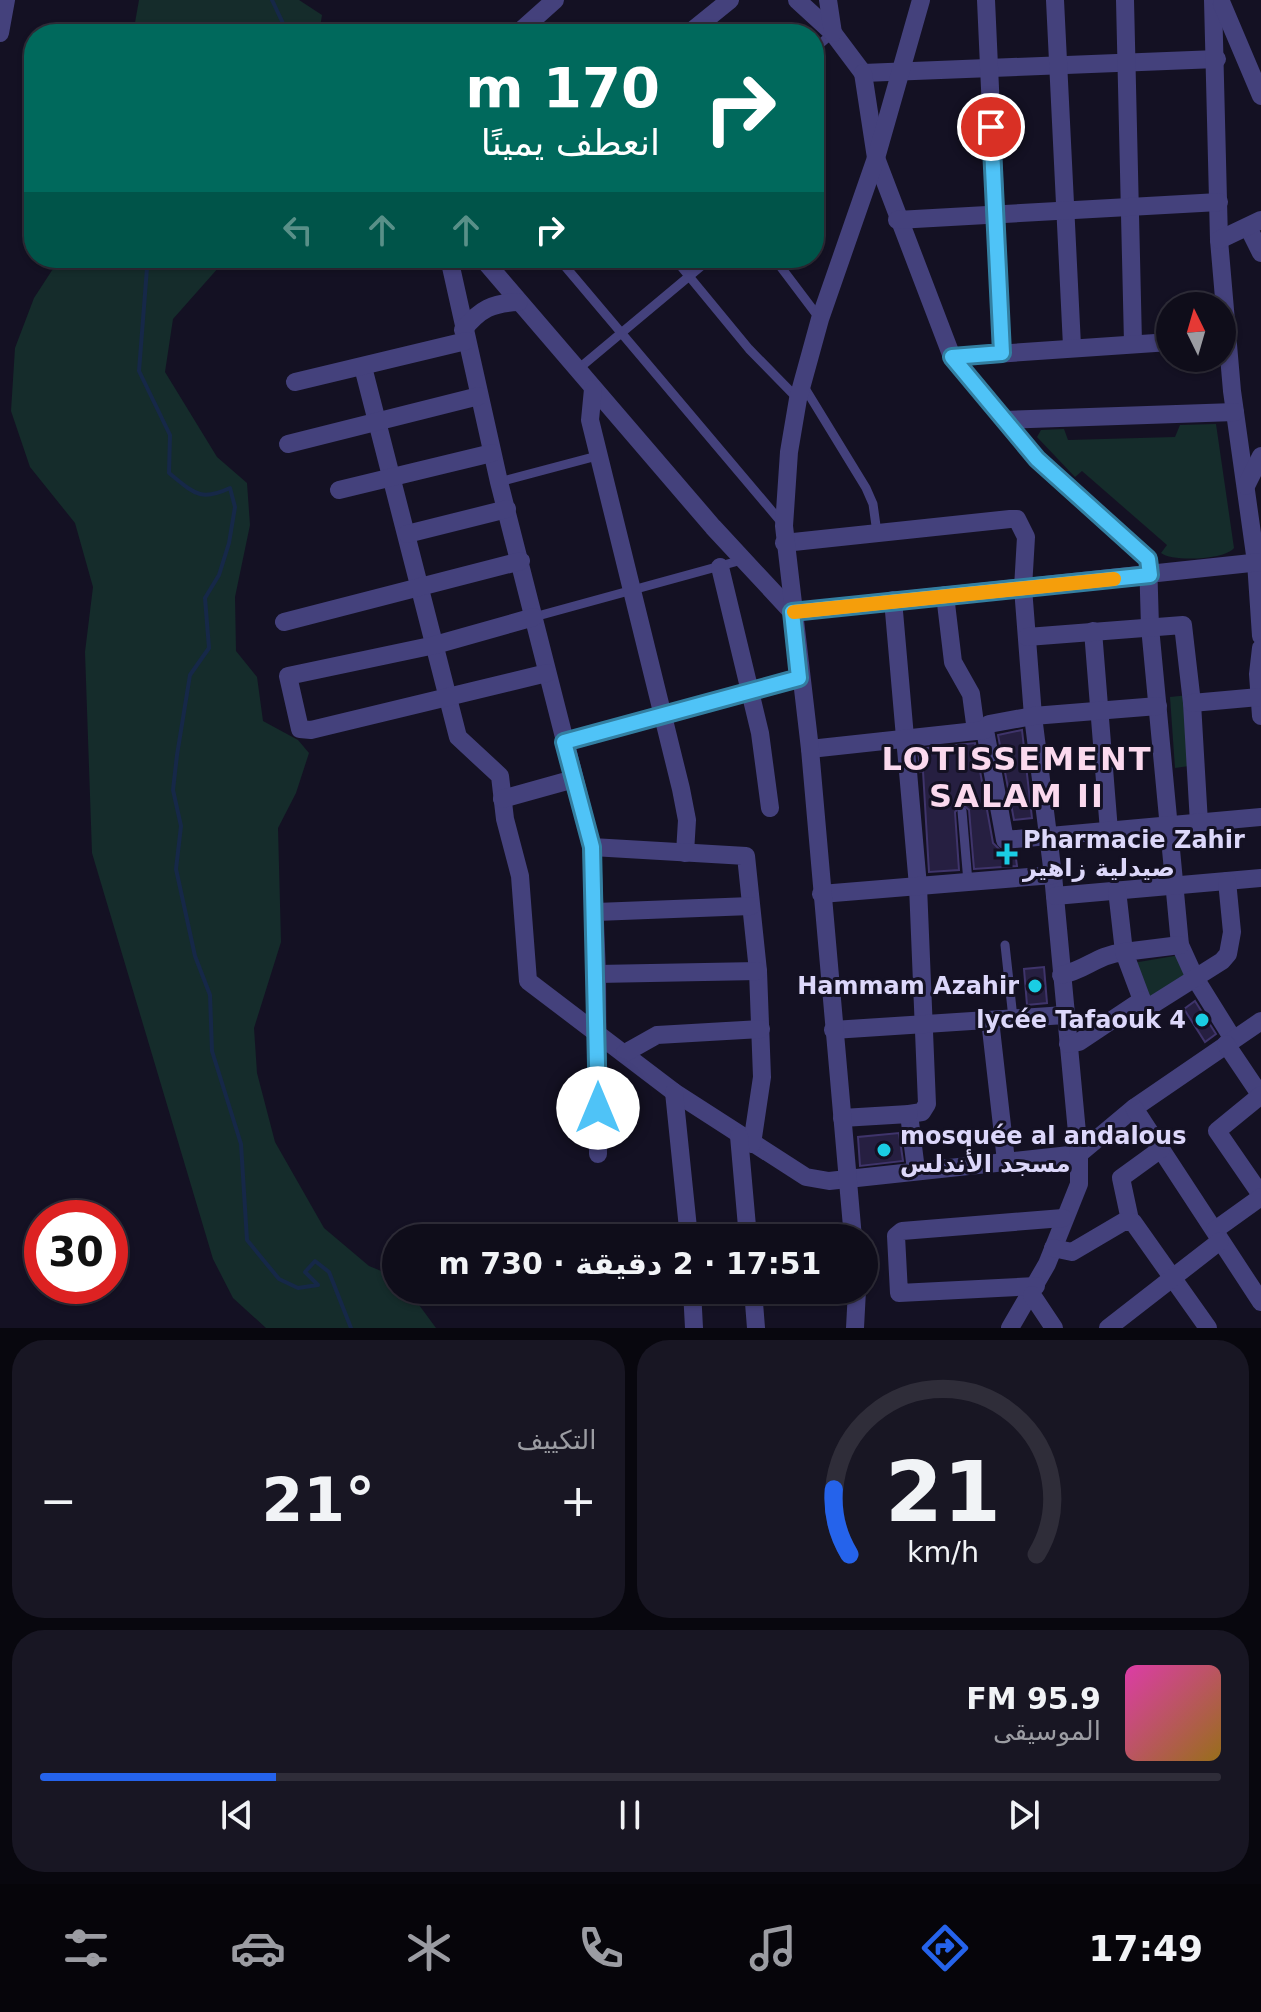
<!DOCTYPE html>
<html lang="ar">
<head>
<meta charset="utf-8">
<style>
  body { margin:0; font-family:"DejaVu Sans",Cairo,sans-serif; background:#181623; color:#f1f3f6; direction:rtl; height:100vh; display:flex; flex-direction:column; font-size:30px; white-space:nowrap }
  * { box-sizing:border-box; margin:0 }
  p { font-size:26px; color:#9b9ca2 }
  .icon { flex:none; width:44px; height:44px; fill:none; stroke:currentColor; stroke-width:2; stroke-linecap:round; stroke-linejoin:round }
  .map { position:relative; height:1328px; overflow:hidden; direction:ltr }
  .side { display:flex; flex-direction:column; gap:12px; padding:12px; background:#08070e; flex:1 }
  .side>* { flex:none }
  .banner { position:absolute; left:24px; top:24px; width:800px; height:244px; border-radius:32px; box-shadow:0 2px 6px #0004,0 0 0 2px #2f2d39; direction:rtl; background:#00695c; color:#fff; overflow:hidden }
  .needle { width:52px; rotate:355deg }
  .controls { position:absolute; left:1156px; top:292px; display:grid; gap:16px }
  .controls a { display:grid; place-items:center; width:80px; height:80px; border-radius:50%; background:#0f0d1a; box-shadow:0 2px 6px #0004,0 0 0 2px #2f2d39; font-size:40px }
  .speed { position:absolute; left:24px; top:1200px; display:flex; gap:16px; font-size:40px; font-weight:700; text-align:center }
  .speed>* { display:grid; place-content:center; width:104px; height:104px; border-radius:50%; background:#0f0d1a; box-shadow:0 2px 6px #0004,0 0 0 2px #2f2d39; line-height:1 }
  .speed .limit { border:12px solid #d22; background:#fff; color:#111 }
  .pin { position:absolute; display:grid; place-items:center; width:68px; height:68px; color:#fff; margin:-34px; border:4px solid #fff; border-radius:50%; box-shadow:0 2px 8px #0007 }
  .me { position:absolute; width:88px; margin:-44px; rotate:0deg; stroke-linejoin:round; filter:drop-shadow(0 0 6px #0008) }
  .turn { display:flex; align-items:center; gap:28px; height:168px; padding:0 32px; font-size:36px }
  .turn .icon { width:104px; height:104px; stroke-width:2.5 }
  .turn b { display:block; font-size:56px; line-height:68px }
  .lanes { display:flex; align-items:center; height:76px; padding:0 32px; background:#0003; justify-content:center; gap:40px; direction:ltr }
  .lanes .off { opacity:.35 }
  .big { font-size:60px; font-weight:700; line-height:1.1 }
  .side .card { flex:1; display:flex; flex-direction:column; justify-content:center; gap:12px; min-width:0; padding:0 28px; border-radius:32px; background:#181623 }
  .side .dial { align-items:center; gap:0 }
  .dial svg { height:208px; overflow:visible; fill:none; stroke:#2f2d39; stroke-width:7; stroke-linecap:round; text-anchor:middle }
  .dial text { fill:#f1f3f6; stroke:none }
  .song { display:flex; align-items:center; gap:24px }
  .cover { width:96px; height:96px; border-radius:12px; background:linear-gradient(135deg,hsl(320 70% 55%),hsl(40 70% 35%)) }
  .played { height:8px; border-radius:4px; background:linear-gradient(90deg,#2563eb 20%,#2f2d39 20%) }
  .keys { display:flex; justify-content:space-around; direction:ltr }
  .heat { display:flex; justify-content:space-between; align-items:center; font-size:44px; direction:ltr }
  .side .tiles { flex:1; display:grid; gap:12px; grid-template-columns:1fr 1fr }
  .card:last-child { grid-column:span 2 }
  .trip { position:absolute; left:382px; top:1224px; width:496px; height:80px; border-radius:40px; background:#0f0d1a; box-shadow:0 2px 6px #0004,0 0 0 2px #2f2d39; font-weight:700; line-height:80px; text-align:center; direction:rtl }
  .menu { display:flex; height:128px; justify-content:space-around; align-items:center; background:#06050a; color:#9b9ca2 }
  .menu .icon { width:56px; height:56px }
  .menu .active { color:#2563eb }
  .menu b { font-size:36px; color:#f1f3f6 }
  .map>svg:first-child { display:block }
</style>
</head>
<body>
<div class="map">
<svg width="1261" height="1328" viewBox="0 0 1261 1328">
  <rect width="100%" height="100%" fill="#141123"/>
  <!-- green -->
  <g fill="#152c2b">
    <path d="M139 0H299L322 15 319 34H133Z"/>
    <path d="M60 258H227L173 319 165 372 217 457 247 483 250 525 235 597 236 651 257 677 263 721 298 740 309 753 296 793 278 828 281 942 254 1028 257 1073 275 1142 324 1228 369 1266 396 1277V1290H408L436 1328H266L233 1298 213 1259 92 853 85 652 93 587 75 523 30 467 11 411 15 348 34 298Z"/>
    <path d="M1216 424 1234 548C1225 560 1172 562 1161 553L1167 545 1082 471 1075 477 1037 437 1041 430 1064 429 1068 440 1175 437 1180 425Z"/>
    <path d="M1189 695 1196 765 1175 768 1170 697Z"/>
    <path d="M1180 955 1187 976 1149 1001 1127 964Z"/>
  </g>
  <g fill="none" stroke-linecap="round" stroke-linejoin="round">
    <!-- stream -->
    <g stroke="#162848" stroke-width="4">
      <path d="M272 0 288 34"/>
      <path d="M177 258 175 267 147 268 139 371 170 435 169 473C194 493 200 502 230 488L235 507 229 543 219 575 205 598 209 648 190 675 177 755 173 790 181 826 176 869 195 956 210 995 212 1051 241 1144 247 1240 279 1279 298 1288 318 1285 305 1272 315 1261 329 1272 351 1328"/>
    </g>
  </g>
  <!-- building -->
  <g fill="#261f41" stroke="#3f346b" stroke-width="2">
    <path d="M1022 730 1032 818 1014 820 998 735Z"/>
    <path d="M975 743 993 843 1001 851H1015L1017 866 974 869 969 810 962 804 955 812 959 870 929 872 923 771 920 772 918 749Z"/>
    <path d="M1044 967 1047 1003 1027 1005 1024 969Z"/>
    <path d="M1195 1001 1216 1034 1205 1042 1184 1009Z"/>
    <path d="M899 1133 903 1161 860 1166 858 1137Z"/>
  </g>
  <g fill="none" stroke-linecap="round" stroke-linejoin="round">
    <!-- lane -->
    <g stroke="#44417c" stroke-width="9">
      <path d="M814 49 833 33"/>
      <path d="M558 258 782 523"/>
      <path d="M674 258 749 349 798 399"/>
      <path d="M774 258 820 319"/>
      <path d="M577 370 711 258"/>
      <path d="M803 385 866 488 873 504 877 533"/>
      <path d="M499 482 597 456"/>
      <path d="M534 617 742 560"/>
      <path d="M962 811 968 882"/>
      <path d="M1005 945 1013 1018"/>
    </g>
    <!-- street -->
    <g stroke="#44417c" stroke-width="18">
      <path d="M797 0 833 33 863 73 1217 59"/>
      <path d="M828 0 833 33"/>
      <path d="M986 0 1002 353"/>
      <path d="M1055 0 1072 346"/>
      <path d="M1125 0 1133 343"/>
      <path d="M1213 0 1219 240 1232 391 1256 562 1261 636"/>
      <path d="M1222 4 1261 96"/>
      <path d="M0 33 6 0"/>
      <path d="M517 34 555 0"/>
      <path d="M688 34 730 0"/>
      <path d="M863 73 876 158 952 357 1037 459 1148 559 1150 627 1180 945 1195 978 1233 1039"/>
      <path d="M897 220 1219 202"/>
      <path d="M1248 227 1261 253"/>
      <path d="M1219 240 1261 220"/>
      <path d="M449 258 499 482 592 847 597 974 598 1154"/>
      <path d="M482 258 713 527 792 612 1261 562"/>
      <path d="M463 330C480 309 492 303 519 302"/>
      <path d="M952 357 1170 342"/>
      <path d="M363 367 458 737 500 776 505 819 520 876 528 981 674 1092 806 1177 829 1181 1079 1154 1134 1108 1261 1021"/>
      <path d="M295 382 466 341"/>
      <path d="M593 389 590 420 681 789 687 820 685 853"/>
      <path d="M1004 420 1235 412"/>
      <path d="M288 444 479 396"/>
      <path d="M1246 486 1261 456"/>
      <path d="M339 490 492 453"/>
      <path d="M407 534 507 509"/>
      <path d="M784 543 1010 519H1017L1026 537 1023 588 1033 716 1053 875 1079 1154V1184L1047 1264 1010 1328"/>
      <path d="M720 567 760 733 770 808"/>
      <path d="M945 595 953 662 971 694 976 731"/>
      <path d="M893 600 918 886 927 1104 922 1112 909 1114 916 1170"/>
      <path d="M534 617 435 645 288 676 300 729 311 730 547 673"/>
      <path d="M284 622 521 561"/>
      <path d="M1093 631 1109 831"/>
      <path d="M1027 637 1183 625 1192 703 1199 823"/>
      <path d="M1261 648 1258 674 1261 716"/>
      <path d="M1192 703 1259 697"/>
      <path d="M985 730 1005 840 1261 817"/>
      <path d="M564 742 799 678"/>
      <path d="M810 749 976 731 985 730 989 724 1033 716 1158 706"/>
      <path d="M502 799 574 779"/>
      <path d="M592 847 746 856 758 971 762 1077 752 1144"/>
      <path d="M821 894 1053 875"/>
      <path d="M1055 896 1261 878"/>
      <path d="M596 912 751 906"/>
      <path d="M597 974 758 971"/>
      <path d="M1061 975C1087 970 1096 955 1124 952L1117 890"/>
      <path d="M1142 1000 1124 952 1180 945"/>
      <path d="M990 1020 1006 1161"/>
      <path d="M833 1030 1065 1015"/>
      <path d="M1068 1044 1079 1042 1142 1000 1149 1007 1222 961 1228 954 1232 932 1227 881"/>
      <path d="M1226 1044 1261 1096"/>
      <path d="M625 1053 657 1035 761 1029"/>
      <path d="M674 1092 689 1238"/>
      <path d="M1261 1095 1217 1131 1261 1195"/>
      <path d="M1134 1108 1261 1302"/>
      <path d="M842 1118 909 1114"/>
      <path d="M739 1136 748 1238"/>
      <path d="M1130 1220 1121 1178 1161 1149"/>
      <path d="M1215 1230 1261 1197"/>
      <path d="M853 1238 810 749 784 526 789 452 798 399 820 319 876 158 921 0"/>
      <path d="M1053 1248 1072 1252 1123 1222H1133L1208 1328"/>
      <path d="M1036 1286 899 1293 896 1236 902 1231 1063 1218"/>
      <path d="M692 1290 694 1328"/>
      <path d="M753 1290 756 1328"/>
      <path d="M1032 1295 1054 1328"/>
      <path d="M855 1328 857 1290"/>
      <path d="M1108 1328 1220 1241"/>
    </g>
  </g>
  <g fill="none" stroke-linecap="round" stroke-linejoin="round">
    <!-- route casing -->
    <g stroke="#337fa1" stroke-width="20">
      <path id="route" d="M598 1108 592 847 564 742 799 678 792 612 1150 575 1148 559 1037 459 952 357 1002 353 991 127"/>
    </g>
    <!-- route -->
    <use href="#route" stroke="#4fc3f7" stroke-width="14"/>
    <!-- slow -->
    <path stroke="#f59e0b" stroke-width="14" d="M794 612 1114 579"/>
  </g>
  <!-- markers -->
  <g fill="#1acde4" stroke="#141123" stroke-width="3">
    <path d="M1003 842h8v8h8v8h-8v8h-8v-8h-8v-8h8z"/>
    <circle cx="1035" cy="986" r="8"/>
    <circle cx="1202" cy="1020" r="8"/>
    <circle cx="884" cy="1150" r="8"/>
  </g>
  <g text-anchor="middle" stroke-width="6" stroke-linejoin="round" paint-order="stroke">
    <!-- poi labels -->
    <g font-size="24" font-weight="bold" fill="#dcd7fa" stroke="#141123" text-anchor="start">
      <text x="1023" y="848">Pharmacie Zahir<tspan x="1023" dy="28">صيدلية زاهير</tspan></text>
      <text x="1019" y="994" text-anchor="end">Hammam Azahir</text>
      <text x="1186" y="1028" text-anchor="end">lycée Tafaouk 4</text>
      <text x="900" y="1144">mosquée al andalous<tspan x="900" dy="28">مسجد الأندلس</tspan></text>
    </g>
    <!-- district labels -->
    <g font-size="32" font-weight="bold" letter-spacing="2" fill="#fbd9ee" stroke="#141123">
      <text x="1017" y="770">LOTISSEMENT<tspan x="1017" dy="37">SALAM II</tspan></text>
    </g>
  </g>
</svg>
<div class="controls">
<a><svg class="needle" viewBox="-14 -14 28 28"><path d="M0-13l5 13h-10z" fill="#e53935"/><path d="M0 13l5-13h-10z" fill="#9b9ca2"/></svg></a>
</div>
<div class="speed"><div class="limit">30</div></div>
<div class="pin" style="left:991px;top:127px;background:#d93025"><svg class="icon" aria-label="arrive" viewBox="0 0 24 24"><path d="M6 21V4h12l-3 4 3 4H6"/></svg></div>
<svg class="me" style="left:598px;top:1108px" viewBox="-20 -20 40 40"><circle r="19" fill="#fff"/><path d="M0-13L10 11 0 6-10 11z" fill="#4fc3f7"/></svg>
<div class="trip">17:51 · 2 دقيقة · 730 m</div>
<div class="banner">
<div class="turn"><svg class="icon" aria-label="right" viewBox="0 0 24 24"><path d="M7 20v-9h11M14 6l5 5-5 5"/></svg><div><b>170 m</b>انعطف يمينًا</div></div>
<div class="lanes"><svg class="icon off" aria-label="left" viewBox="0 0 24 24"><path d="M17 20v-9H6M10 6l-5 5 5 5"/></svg><svg class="icon off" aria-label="ahead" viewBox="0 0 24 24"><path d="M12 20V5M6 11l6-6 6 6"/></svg><svg class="icon off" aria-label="ahead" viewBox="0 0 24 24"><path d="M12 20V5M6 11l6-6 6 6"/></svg><svg class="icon" aria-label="right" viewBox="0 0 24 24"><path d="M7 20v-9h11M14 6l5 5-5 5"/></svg></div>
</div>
</div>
<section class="side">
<div class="tiles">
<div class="card dial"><svg viewBox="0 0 100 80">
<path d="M14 69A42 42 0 1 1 86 69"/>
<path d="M14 69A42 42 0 0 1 8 44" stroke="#2563eb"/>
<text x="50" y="56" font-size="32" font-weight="700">21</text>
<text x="50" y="72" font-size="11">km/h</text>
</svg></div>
<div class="card"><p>التكييف</p>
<div class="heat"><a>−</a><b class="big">21°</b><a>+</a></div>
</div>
<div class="card">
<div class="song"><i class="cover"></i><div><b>95.9 FM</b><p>الموسيقى</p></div></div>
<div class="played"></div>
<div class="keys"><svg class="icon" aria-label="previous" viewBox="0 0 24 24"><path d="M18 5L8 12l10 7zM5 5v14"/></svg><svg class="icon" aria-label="pause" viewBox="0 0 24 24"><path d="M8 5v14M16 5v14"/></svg><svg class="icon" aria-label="next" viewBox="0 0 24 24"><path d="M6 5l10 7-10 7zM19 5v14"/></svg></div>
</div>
</div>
</section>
<nav class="menu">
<b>17:49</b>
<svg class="icon active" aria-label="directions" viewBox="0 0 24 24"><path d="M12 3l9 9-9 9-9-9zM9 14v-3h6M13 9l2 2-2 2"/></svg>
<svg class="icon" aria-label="music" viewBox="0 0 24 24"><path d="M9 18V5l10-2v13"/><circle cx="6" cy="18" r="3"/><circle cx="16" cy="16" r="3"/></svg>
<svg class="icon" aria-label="phone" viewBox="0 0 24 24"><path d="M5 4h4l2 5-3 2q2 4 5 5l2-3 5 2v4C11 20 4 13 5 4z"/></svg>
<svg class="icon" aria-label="climate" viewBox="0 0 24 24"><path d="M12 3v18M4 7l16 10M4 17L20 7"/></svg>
<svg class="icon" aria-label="car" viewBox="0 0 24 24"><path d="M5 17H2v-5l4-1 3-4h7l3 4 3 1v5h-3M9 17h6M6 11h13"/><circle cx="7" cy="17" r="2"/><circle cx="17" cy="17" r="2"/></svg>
<svg class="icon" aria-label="filters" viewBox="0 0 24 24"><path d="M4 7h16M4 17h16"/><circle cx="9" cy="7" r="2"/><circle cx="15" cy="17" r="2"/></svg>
</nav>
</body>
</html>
